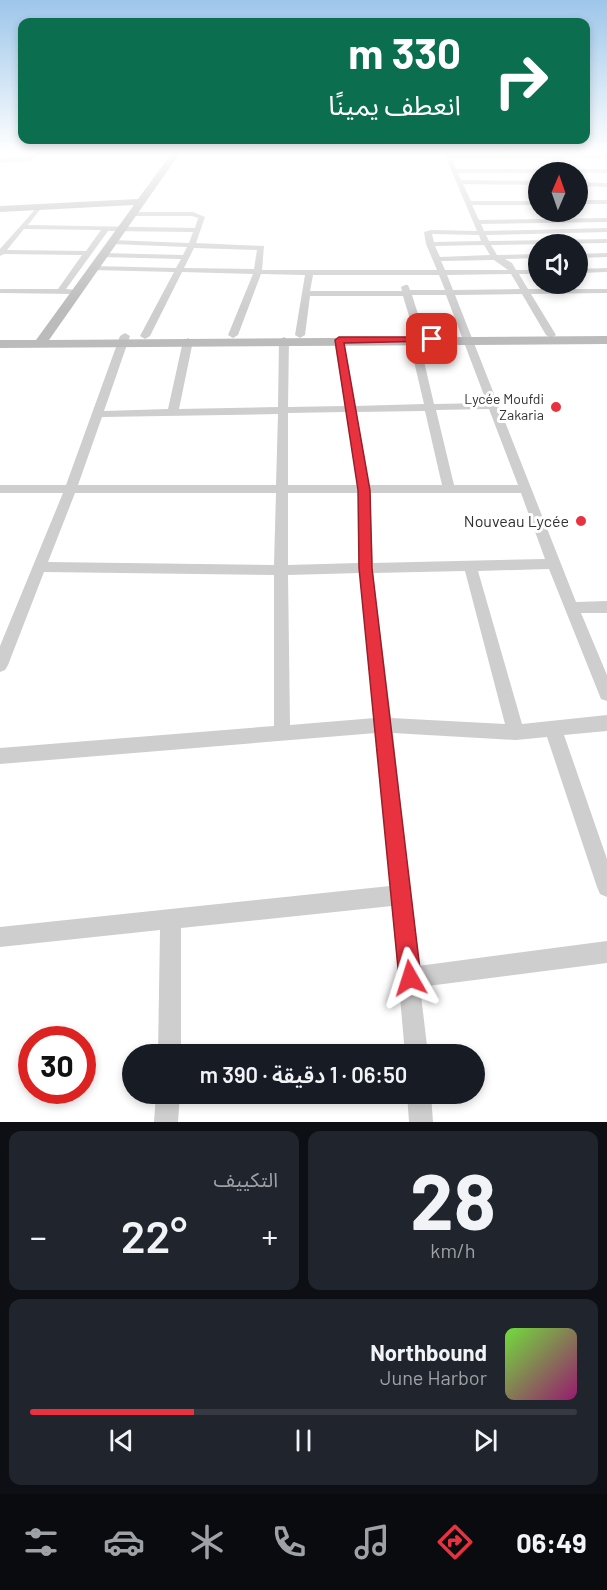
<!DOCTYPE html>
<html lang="ar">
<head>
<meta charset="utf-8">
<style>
  body { margin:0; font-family:Barlow,"Noto Sans Arabic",sans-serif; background:#20242c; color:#f1f3f6; direction:rtl; height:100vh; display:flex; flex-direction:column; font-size:22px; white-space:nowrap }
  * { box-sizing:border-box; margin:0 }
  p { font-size:20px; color:#9ea1a6 }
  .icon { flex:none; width:33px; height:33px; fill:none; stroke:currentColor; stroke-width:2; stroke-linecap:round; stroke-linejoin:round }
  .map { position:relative; height:1122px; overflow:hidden; direction:ltr }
  .details { display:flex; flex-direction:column; gap:9px; padding:9px; background:#0d0f14; flex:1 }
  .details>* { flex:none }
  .guide { position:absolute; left:18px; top:18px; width:572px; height:126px; border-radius:12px; box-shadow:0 3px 9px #0003; direction:rtl; background:#0b6e4f; color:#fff; overflow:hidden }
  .needle { width:39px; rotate:2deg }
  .tools { position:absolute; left:528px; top:162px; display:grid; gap:12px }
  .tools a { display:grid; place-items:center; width:60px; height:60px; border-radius:50%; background:#171b24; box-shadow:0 3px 9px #0003; font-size:30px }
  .speed { position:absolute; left:18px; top:1026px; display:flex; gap:12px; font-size:30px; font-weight:700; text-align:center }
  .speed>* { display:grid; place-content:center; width:78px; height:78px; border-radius:50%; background:#171b24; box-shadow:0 3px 9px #0003; line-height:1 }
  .speed .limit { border:9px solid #d22; background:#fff; color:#111 }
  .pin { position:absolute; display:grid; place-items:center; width:51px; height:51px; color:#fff; margin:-26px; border-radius:12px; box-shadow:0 3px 9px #0006 }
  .me { position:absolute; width:66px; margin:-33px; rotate:354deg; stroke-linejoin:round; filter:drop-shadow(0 0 4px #0008) }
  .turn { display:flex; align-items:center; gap:21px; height:126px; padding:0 30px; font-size:27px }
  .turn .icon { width:78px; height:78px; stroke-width:2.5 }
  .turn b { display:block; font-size:42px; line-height:51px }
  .big { font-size:45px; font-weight:600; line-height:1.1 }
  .details .widget { flex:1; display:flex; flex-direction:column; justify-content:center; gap:9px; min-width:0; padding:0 21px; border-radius:12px; background:#20242c }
  .details .dial { align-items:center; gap:0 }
  .dial b { font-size:78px; line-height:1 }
  .song { display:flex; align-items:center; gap:18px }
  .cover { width:72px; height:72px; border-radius:9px; background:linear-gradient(135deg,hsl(100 70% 55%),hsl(320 70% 35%)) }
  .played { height:6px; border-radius:3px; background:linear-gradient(90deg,#e93240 30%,#363941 30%) }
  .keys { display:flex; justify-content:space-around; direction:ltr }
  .heat { display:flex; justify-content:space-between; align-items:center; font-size:33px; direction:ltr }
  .details .tiles { flex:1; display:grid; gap:9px; grid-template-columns:1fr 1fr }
  .widget:last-child { grid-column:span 2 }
  .trip { position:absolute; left:122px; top:1044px; width:363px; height:60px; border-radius:30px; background:#171b24; box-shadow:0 3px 9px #0003; font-weight:600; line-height:60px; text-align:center; direction:rtl }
  .tab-bar { display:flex; height:96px; justify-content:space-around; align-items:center; background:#090b0e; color:#9ea1a6 }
  .tab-bar .icon { width:42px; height:42px }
  .tab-bar .active { color:#e93240 }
  .tab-bar b { font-size:27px; color:#f1f3f6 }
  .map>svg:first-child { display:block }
</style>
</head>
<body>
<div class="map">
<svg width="607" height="1122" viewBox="0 0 607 1122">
  <rect width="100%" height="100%" fill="#fff"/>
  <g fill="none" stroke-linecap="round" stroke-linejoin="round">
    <!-- street -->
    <g fill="#cecece" fill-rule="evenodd">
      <path d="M37 153H43L29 161 0 163V159L28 157Z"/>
      <path d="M444 153H448L450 155 607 154V158L451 159 456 169H607V173H458L461 180 538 181V185L463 184 471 201H538V205H472L479 220 607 218V222L481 224 484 231 607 228V232L486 235 489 241 607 239V243L491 245 497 255 538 254V258L505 259 512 263 516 270H538V274H519L528 289H607V293L531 294 556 335 551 338 546 335 522 294 455 295 576 602 607 601V613H581L607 675V701L601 699 549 569 478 571 522 724 607 715V731L564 735 607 859V897L600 894 597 887 547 737 516 740 393 733 418 966 607 941V963L420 987 428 1054H405L392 906 181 928V1054H158L160 930 0 947V927L390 886 376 733 0 764V748L274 726V575L44 572 8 665 5 670 0 672V646L63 493H0V485H66L120 336 125 333 130 336 104 411 168 409 183 341 188 338 193 341 179 409 278 407 279 340 284 337 289 340 288 407 345 406 334 340 339 337 344 340 355 406 424 404 409 340 414 337 419 340 434 404 487 403 446 295H412L425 336 420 339 415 336 403 296H310L305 335 300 338 295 335 305 275 261 274 238 335 233 338 228 335 253 274 182 272 150 336 145 339 140 336 174 272 93 270 89 268 93 266 176 268 181 259 102 257 98 255 102 253 183 255 187 247 112 244 108 242 112 240 189 243 193 232 108 231 66 289 79 290V294H76L0 293V289H58L82 255 4 254 0 256V249L39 205 42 207 28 225 195 228 198 218 192 216H133L130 214 133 212H193L205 217 196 243 264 246 262 270H437L426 244 424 232 431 230 477 231ZM24 229 101 230 86 251 7 250ZM432 234 479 235 481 241 434 242ZM484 245 490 255 440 257 435 246ZM194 248 257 250 254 269 184 268ZM494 260 508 270H445L441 261ZM511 274 520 289 453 290 447 275ZM313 275H439L445 290H410L408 285H405L401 287 402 291H310ZM489 409 518 485H454L436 410ZM425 411 442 485H369L356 412ZM346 412 357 485H288V413ZM278 414 276 485H78L102 417ZM75 493H276L274 565 48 562ZM288 493H358L359 563 288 565ZM370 493H521L545 559 373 563ZM465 571 505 724 391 718 373 573ZM360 573 375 718 290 725 288 575Z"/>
      <path d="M578 182 607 183V187L578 186Z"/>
      <rect x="578" y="200" width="29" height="4"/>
      <path d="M607 253V257L578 258V254Z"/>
      <path d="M607 268V272L578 273V269Z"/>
      <path d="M156 1094H180L178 1122H154Z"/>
      <path d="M407 1094H431L433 1122H409Z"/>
    </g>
    <!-- secondary -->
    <path fill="#bbb" fill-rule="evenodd" d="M172 153H180L49 340 607 336V344L0 348V340H36L134 205 0 212V206L138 199Z"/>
  </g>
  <!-- sky -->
  <linearGradient id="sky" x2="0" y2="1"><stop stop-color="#9dc6ea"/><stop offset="0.49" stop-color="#fff"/><stop offset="1" stop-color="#fff" stop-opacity="0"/></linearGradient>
  <rect width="607" height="310" fill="url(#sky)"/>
  <!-- route -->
  <path fill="#e93240" stroke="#97202a" stroke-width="1.5" d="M432 337H435V341L344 343 370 490 372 568 421 978 418 986 410 989 403 986 399 978 359 568 358 490 335 340 339 337Z"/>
  <!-- markers -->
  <g fill="#e93240" stroke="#fff" stroke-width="2">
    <circle cx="556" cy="407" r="6"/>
    <circle cx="581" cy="521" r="6"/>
  </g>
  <g text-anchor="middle" stroke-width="6" stroke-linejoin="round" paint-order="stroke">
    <!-- far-poi labels -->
    <g font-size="14" fill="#313131" stroke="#fff" text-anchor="end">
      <text x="544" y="404">Lycée Moufdi<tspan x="544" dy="16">Zakaria</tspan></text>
    </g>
    <!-- poi labels -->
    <g font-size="16" fill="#313131" stroke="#fff" text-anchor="end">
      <text x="569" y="527">Nouveau Lycée</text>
    </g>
  </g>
</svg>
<div class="tools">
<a><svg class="needle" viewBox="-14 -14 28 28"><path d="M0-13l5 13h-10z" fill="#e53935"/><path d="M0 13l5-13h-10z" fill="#9ea1a6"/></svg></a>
<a><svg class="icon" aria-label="sound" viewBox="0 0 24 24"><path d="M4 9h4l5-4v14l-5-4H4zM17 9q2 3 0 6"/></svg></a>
</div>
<div class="speed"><div class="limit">30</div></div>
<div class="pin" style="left:432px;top:339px;background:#d93025"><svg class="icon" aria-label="arrive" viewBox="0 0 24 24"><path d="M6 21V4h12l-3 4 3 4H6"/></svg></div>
<svg class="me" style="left:410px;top:978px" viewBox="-20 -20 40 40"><path d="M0-17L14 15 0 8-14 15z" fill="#e93240" stroke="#fff" stroke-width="4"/></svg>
<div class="trip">06:50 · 1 دقيقة · 390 m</div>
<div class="guide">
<div class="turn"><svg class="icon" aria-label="right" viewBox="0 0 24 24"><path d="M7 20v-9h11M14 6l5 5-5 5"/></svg><div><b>330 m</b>انعطف يمينًا</div></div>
</div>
</div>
<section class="details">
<div class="tiles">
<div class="widget dial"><b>28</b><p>km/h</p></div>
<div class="widget"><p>التكييف</p>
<div class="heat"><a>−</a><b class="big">22°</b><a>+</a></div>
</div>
<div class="widget">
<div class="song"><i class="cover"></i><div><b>Northbound</b><p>June Harbor</p></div></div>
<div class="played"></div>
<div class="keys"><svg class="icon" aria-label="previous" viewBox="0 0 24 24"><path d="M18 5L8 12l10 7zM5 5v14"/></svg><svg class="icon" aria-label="pause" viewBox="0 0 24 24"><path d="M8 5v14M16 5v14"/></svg><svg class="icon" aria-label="next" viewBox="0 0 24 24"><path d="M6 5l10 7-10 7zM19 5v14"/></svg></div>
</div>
</div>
</section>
<nav class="tab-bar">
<b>06:49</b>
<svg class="icon active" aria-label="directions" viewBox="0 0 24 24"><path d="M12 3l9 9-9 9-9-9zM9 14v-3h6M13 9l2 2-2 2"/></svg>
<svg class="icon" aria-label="music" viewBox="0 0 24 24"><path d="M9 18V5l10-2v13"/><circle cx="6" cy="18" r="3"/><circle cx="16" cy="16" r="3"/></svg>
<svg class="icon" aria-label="phone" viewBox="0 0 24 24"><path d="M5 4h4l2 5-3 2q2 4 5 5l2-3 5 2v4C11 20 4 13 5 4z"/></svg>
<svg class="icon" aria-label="climate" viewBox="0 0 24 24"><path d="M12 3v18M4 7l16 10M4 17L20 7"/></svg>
<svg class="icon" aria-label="car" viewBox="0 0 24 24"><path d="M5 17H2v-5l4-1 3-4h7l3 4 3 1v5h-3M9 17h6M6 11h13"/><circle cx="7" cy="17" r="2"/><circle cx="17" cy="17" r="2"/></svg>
<svg class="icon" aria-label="filters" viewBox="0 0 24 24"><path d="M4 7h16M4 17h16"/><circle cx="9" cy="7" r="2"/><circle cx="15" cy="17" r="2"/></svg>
</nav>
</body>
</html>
